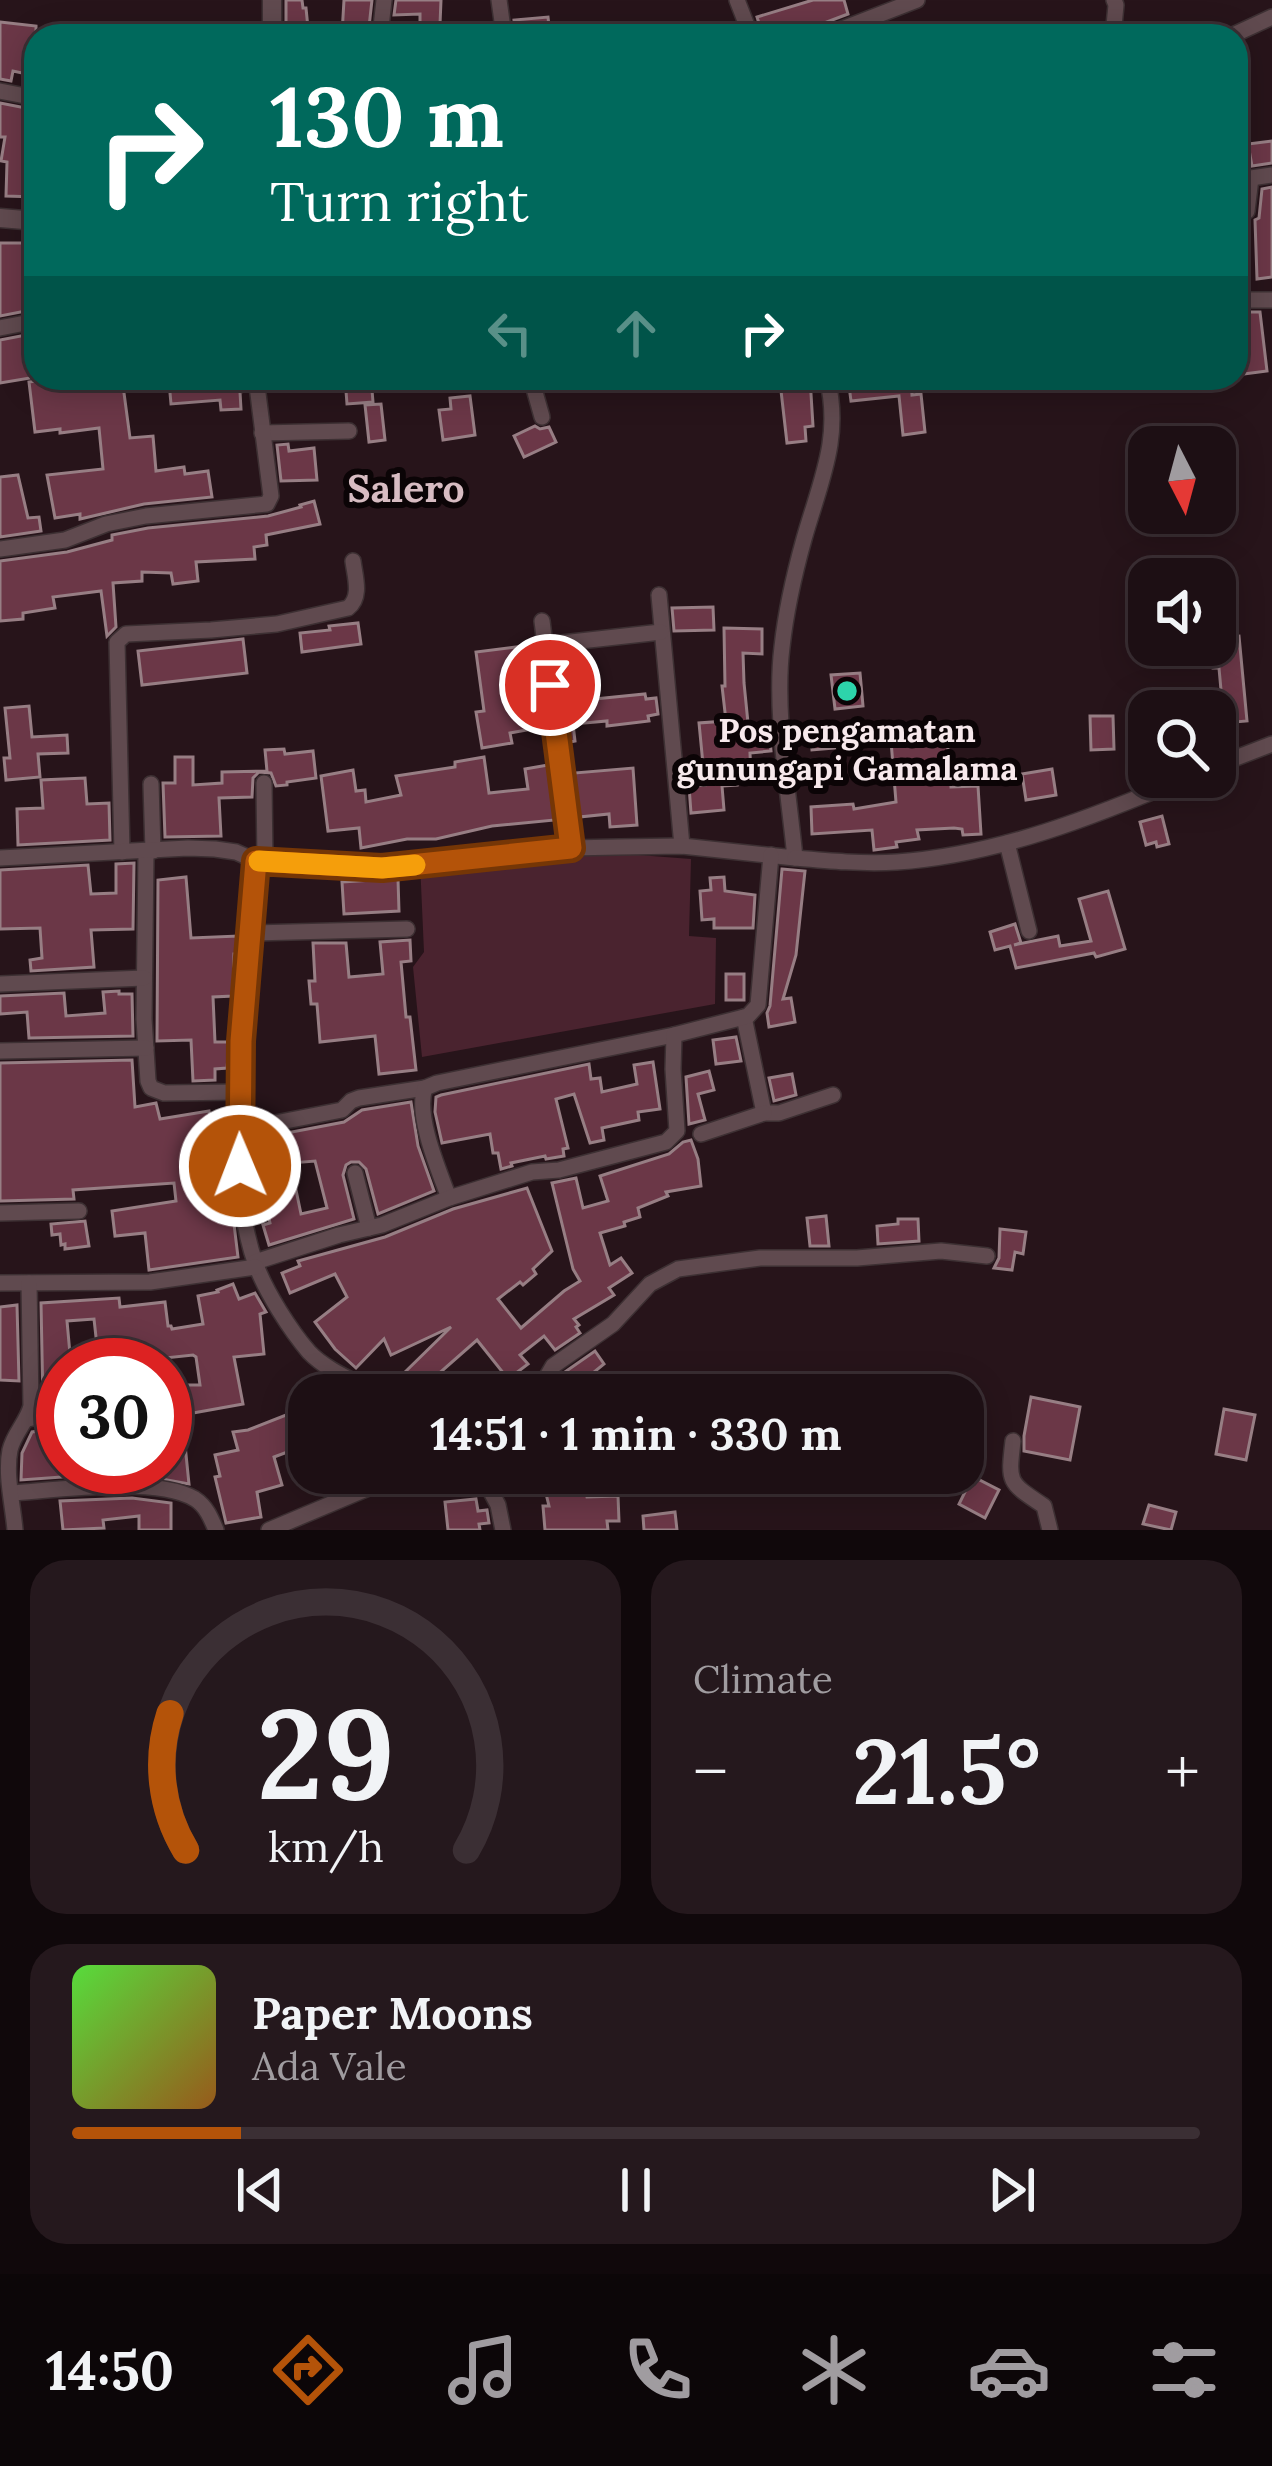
<!DOCTYPE html>
<html lang="en">
<head>
<meta charset="utf-8">
<style>
  body { margin:0; font-family:Lora,serif; background:#25181d; color:#f1f3f6; height:100vh; display:flex; flex-direction:column; font-size:45px; white-space:nowrap }
  * { box-sizing:border-box; margin:0 }
  p { font-size:39px; color:#a09ca0 }
  .icon { flex:none; width:66px; height:66px; fill:none; stroke:currentColor; stroke-width:2; stroke-linecap:round; stroke-linejoin:round }
  .map { position:relative; height:1530px; overflow:hidden }
  .panel { display:flex; flex-direction:column; gap:30px; padding:30px; background:#10080b; flex:1 }
  .panel>* { flex:none }
  .hud { position:absolute; left:24px; top:24px; width:1224px; height:366px; border-radius:36px; box-shadow:0 6px 30px #0003,0 0 0 3px #3b2f34; background:#00695c; color:#fff; overflow:hidden }
  .needle { width:78px; rotate:174deg }
  .fabs { position:absolute; left:1128px; top:426px; display:grid; gap:24px }
  .fabs a { display:grid; place-items:center; width:108px; height:108px; border-radius:24px; background:#1d0f14; box-shadow:0 6px 30px #0003,0 0 0 3px #3b2f34; font-size:60px }
  .speed { position:absolute; left:36px; top:1338px; display:flex; gap:24px; font-size:60px; font-weight:700; text-align:center }
  .speed>* { display:grid; place-content:center; width:156px; height:156px; border-radius:50%; background:#1d0f14; box-shadow:0 6px 30px #0003,0 0 0 3px #3b2f34; line-height:1 }
  .speed .limit { border:18px solid #d22; background:#fff; color:#111 }
  .pin { position:absolute; display:grid; place-items:center; width:102px; height:102px; color:#fff; margin:-51px; border:6px solid #fff; border-radius:50%; box-shadow:0 3px 12px #0007 }
  .me { position:absolute; width:132px; margin:-66px; rotate:359deg; stroke-linejoin:round; filter:drop-shadow(0 0 9px #0008) }
  .turn { display:flex; align-items:center; gap:42px; height:252px; padding:0 48px; font-size:54px }
  .turn .icon { width:156px; height:156px; stroke-width:2.5 }
  .turn b { display:block; font-size:84px; line-height:102px }
  .lanes { display:flex; align-items:center; height:114px; padding:0 48px; background:#0003; justify-content:center; gap:60px; direction:ltr }
  .lanes .off { opacity:.35 }
  .big { font-size:90px; font-weight:800; line-height:1.1 }
  .panel .widget { flex:1; display:flex; flex-direction:column; justify-content:center; gap:18px; min-width:0; padding:0 42px; border-radius:36px; background:#25181d }
  .panel .dial { align-items:center; gap:0 }
  .dial svg { height:312px; overflow:visible; fill:none; stroke:#3b2f34; stroke-width:7; stroke-linecap:round; text-anchor:middle }
  .dial text { fill:#f1f3f6; stroke:none }
  .song { display:flex; align-items:center; gap:36px }
  .cover { width:144px; height:144px; border-radius:18px; background:linear-gradient(135deg,hsl(110 70% 55%),hsl(30 70% 35%)) }
  .played { height:12px; border-radius:6px; background:linear-gradient(90deg,#b45309 15%,#3b2f34 15%) }
  .keys { display:flex; justify-content:space-around; direction:ltr }
  .heat { display:flex; justify-content:space-between; align-items:center; font-size:66px; direction:ltr }
  .panel .tiles { flex:1; display:grid; gap:30px; grid-template-columns:1fr 1fr }
  .widget:last-child { grid-column:span 2 }
  .trip { position:absolute; left:288px; top:1374px; width:696px; height:120px; border-radius:36px; background:#1d0f14; box-shadow:0 6px 30px #0003,0 0 0 3px #3b2f34; font-weight:800; line-height:120px; text-align:center }
  .menu { display:flex; height:192px; justify-content:space-around; align-items:center; background:#0c0608; color:#a09ca0 }
  .menu .icon { width:84px; height:84px }
  .menu .selected { color:#b45309 }
  .menu b { font-size:54px; color:#f1f3f6 }
  .map>svg:first-child { display:block }
</style>
</head>
<body>
<div class="map">
<svg width="1272" height="1530" viewBox="0 0 1272 1530">
  <rect width="100%" height="100%" fill="#27141a"/>
  <!-- green -->
  <path fill="#4a232f" d="M612 853 691 859 689 936 716 938 715 1004 422 1057 413 967 424 952 420 862Z"/>
  <!-- building -->
  <g fill="#6b3747" stroke="#977e84" stroke-width="3">
    <path d="M286 0H302L303 8H306L308 28 286 30Z"/>
    <path d="M344 0H372L368 36 342 34Z"/>
    <path d="M396 0H441L440 24H420V14L394 15Z"/>
    <path d="M813 0H844L848 14 790 36H763L757 17Z"/>
    <path d="M548 17 550 36H516L514 20Z"/>
    <path d="M0 22 36 26V76L13 71 11 81 0 79Z"/>
    <path d="M0 103 36 110V197L6 196 7 162 1 161 5 137H0Z"/>
    <path d="M1272 141V163L1252 166 1248 144Z"/>
    <path d="M1272 187V277L1257 279 1255 220 1259 218 1262 189Z"/>
    <path d="M0 243H36V309L0 316Z"/>
    <path d="M1236 312H1260L1267 371 1236 375Z"/>
    <path d="M36 333V377L0 383V340Z"/>
    <path d="M58 378H122L130 438 153 436 156 471 184 467 185 474 208 471 212 497 144 504 80 519V514L55 518 47 475 103 469 99 428 60 433V429L35 432 29 382Z"/>
    <path d="M173 378H244L246 391 240 392 241 409 221 410 220 400 171 404 169 382 174 381Z"/>
    <path d="M345 378H371L373 402 347 404Z"/>
    <path d="M810 378 813 426 805 427 806 441 787 443 780 382Z"/>
    <path d="M848 378H911L912 395 921 394 925 432 903 435 899 396 851 401Z"/>
    <path d="M470 396 475 435 443 440 439 410 451 409 450 398Z"/>
    <path d="M381 404 385 440 369 442 365 405Z"/>
    <path d="M535 426 540 429 549 427 556 442 524 457 514 436Z"/>
    <path d="M288 444 289 451 314 448 317 480 281 481 277 445Z"/>
    <path d="M18 475 28 518 39 517 41 531 0 537V477Z"/>
    <path d="M314 501 320 524 266 535 267 545 254 547 255 559 196 562 198 581 173 584 171 573 142 572V581L113 583 116 627 107 636 101 591 53 597 55 608 23 613V619L0 621V561L67 552 112 540V535L148 528 268 516 301 507 300 505Z"/>
    <path d="M713 607 714 630 674 631 672 608Z"/>
    <path d="M358 623 361 644 302 652 300 633 330 630 329 626Z"/>
    <path d="M724 628 762 629V654L743 653 744 683 749 733 769 731 771 751 750 753 751 777 736 778 737 785 722 786 724 810 691 813 689 786 705 785 699 723 726 721 722 686H725Z"/>
    <path d="M1239 636 1247 721 1224 723 1219 668H1213L1211 645H1215V638Z"/>
    <path d="M243 639 247 673 142 685 138 651Z"/>
    <path d="M532 645 536 666 503 671 508 707 540 702 543 727 510 733 512 743 482 748 476 712 484 711 476 652Z"/>
    <path d="M860 673 863 706 835 709 831 675Z"/>
    <path d="M645 694 646 699 656 698 658 714 648 716 649 721 607 726V721L573 724 575 741 570 742 564 702Z"/>
    <path d="M29 706 32 737 67 735 68 753 38 754 40 777 6 780 4 758H10L5 708Z"/>
    <path d="M1090 716H1113L1114 749 1091 750Z"/>
    <path d="M834 723 836 748 812 750 810 725Z"/>
    <path d="M947 737 951 787 978 786 981 834 963 835 962 829 954 828 917 830 919 839 896 842 897 847 874 850 872 830 812 834 811 807 853 804 854 809 896 802 891 741Z"/>
    <path d="M284 749 285 754 313 751 316 778 287 782V785L276 786 271 773 259 772 253 778 252 797 219 798 221 836 165 837 163 783H175V757H193V785L222 783V772L267 771 265 750Z"/>
    <path d="M484 757 489 793 528 789 525 769 548 765 555 820 492 826 436 839H407L361 848 359 828 328 831 321 776 353 770 356 791 365 790 366 802 401 795 396 776 455 767V762Z"/>
    <path d="M633 768 637 825 610 827 609 814 579 817 574 773Z"/>
    <path d="M1052 769 1056 795 1026 800 1022 774Z"/>
    <path d="M85 778 87 804 109 803 110 840 18 845 17 809 43 808 41 780Z"/>
    <path d="M1162 816 1169 844 1157 847 1156 842 1146 845 1140 822Z"/>
    <path d="M134 863 133 929 91 930 94 967 31 971 30 960 42 958 40 928 0 929V870L88 865 91 894 116 893V864Z"/>
    <path d="M782 869 805 871 796 955 783 999 791 998 795 1022 769 1027 767 1013 770 1006Z"/>
    <path d="M186 877 191 938 238 936 236 954H234L233 996 213 997 215 1042H228L229 1046 227 1068 215 1069V1080L193 1081 191 1040 157 1041 158 880Z"/>
    <path d="M724 877 725 891 755 895 753 928H714V919L702 920 700 891 711 890 710 878Z"/>
    <path d="M389 879H398L399 911 344 914 342 882Z"/>
    <path d="M1108 891 1125 949 1096 957 1094 953 1016 968 1010 946 995 950 990 932 1015 924 1021 943 1014 945 1058 936 1060 946 1091 941 1079 899Z"/>
    <path d="M410 940 411 961 401 962 406 1017H410L416 1070 379 1074 375 1036 320 1042 317 1004H311L309 981H315L313 943H346L349 977 383 974 380 942Z"/>
    <rect x="726" y="974" width="18" height="26"/>
    <path d="M119 991V994H132L133 1036 29 1038 27 1012 0 1014V996L64 993 66 1016 105 1013 103 992Z"/>
    <path d="M736 1037 741 1061 716 1064 713 1040Z"/>
    <path d="M132 1060 135 1107 156 1103 160 1119 209 1111 215 1151 225 1150 238 1257 149 1270 145 1233 115 1236 112 1211 176 1201 174 1183 73 1190 74 1199 0 1201V1063Z"/>
    <path d="M653 1062 660 1109 638 1112 639 1120 602 1128 604 1140 590 1143 574 1094 556 1099 568 1148 563 1149 564 1156 546 1159 545 1156 511 1163 512 1166 501 1169 498 1153H493L490 1134 442 1143 435 1112 436 1097 441 1095 589 1064 591 1079 600 1078 602 1092 637 1084 634 1065Z"/>
    <path d="M709 1071 714 1090 698 1094 705 1120 689 1124 686 1077Z"/>
    <path d="M792 1074 796 1095 774 1101 769 1078Z"/>
    <path d="M411 1102 418 1146 434 1191 378 1214 366 1169 359 1162H351L346 1165 343 1175 354 1219 269 1245 263 1225 270 1223 264 1196 296 1190 301 1214 327 1208 315 1161 292 1163 291 1152 272 1153 271 1142 255 1144V1139L344 1122 362 1110Z"/>
    <path d="M691 1140 698 1159 701 1186 666 1192 668 1196 638 1208 640 1217 624 1222 625 1226 600 1233 610 1265 621 1258 632 1273 609 1288 614 1295 574 1319 579 1325 576 1327 580 1333 555 1350 544 1336 520 1355 528 1364 508 1379 477 1340 418 1392 402 1375 451 1327 391 1355 384 1339 356 1368 335 1349 315 1322 347 1297 335 1274 290 1293 282 1273 300 1266 298 1261 385 1237 453 1209 527 1188 552 1251 533 1269 536 1274 523 1285 520 1282 498 1299 521 1328 564 1291 580 1281 573 1269 552 1183 576 1178 583 1208 608 1201 600 1176 669 1154 683 1142Z"/>
    <path d="M826 1216 829 1246H810L807 1218Z"/>
    <path d="M898 1219H918L919 1241 878 1244 877 1226 898 1224Z"/>
    <path d="M85 1221 89 1246 65 1249V1244L61 1245 60 1234 52 1235 51 1224Z"/>
    <path d="M1000 1229 1026 1232 1023 1254 1015 1252 1012 1270 994 1268 999 1258Z"/>
    <path d="M233 1284 239 1299 255 1293 266 1312 260 1314 264 1354 234 1357 243 1404 182 1415 189 1484 140 1475 139 1467H167L165 1385H200L196 1357 193 1355 155 1359V1365H115L116 1353 98 1355 94 1319 67 1321 71 1365H63V1400L43 1404 41 1303 119 1298 120 1307 165 1302 168 1326H171L172 1329 203 1324 198 1296 218 1292 217 1290Z"/>
    <path d="M17 1305 19 1381 0 1380V1307Z"/>
    <path d="M595 1351 604 1364 583 1381 592 1395H571L559 1380 562 1374Z"/>
    <path d="M1031 1397 1080 1407 1070 1460 1024 1451V1436Z"/>
    <path d="M309 1406V1444L274 1457 282 1485 257 1492 261 1517 226 1523 215 1477 220 1476 215 1455 238 1450 233 1432 248 1430Z"/>
    <path d="M1224 1409 1255 1415 1246 1460 1216 1454Z"/>
    <path d="M63 1428V1467H74L75 1476 21 1480 22 1453 32 1432Z"/>
    <path d="M541 1473H581L587 1497 618 1496 619 1521H607L608 1530H545L543 1506H549Z"/>
    <path d="M938 1473H966L999 1490 985 1518 959 1504 965 1492Z"/>
    <path d="M132 1498 171 1503V1530H139V1516L103 1520 104 1528 63 1530 60 1501Z"/>
    <path d="M476 1499 478 1511 487 1510 489 1523 479 1524 480 1530H448L445 1502Z"/>
    <path d="M1149 1505 1176 1512 1171 1530 1143 1524Z"/>
    <path d="M675 1512 677 1530H644L643 1516Z"/>
  </g>
  <g fill="none" stroke-linecap="round" stroke-linejoin="round">
    <!-- minor casing -->
    <g stroke="#3d3033" stroke-width="18">
      <g id="minor">
        <path d="M499 0 504 36"/>
        <path d="M737 0 751 36"/>
        <path d="M380 36 384 0"/>
        <path d="M824 36 917 0"/>
        <path d="M1113 36 1116 5 1114 0"/>
        <path d="M1231 36 1272 17"/>
        <path d="M0 91 36 98"/>
        <path d="M1236 213 1247 211 1251 178 1272 175"/>
        <path d="M1236 300H1272"/>
        <path d="M0 328 36 321"/>
        <path d="M531 378 542 417"/>
        <path d="M262 433 349 431"/>
        <path d="M0 549 65 540 106 524 146 516 267 504 271 496 256 378"/>
        <path d="M659 595 682 846"/>
        <path d="M542 621 571 848"/>
        <path d="M544 645 661 632"/>
        <path d="M1215 766 1272 744"/>
        <path d="M264 783 265 862"/>
        <path d="M151 784 153 851"/>
        <path d="M1007 843 1029 931"/>
        <path d="M122 852 117 642 126 634 211 630 277 624 348 608C362 597 355 577 353 561"/>
        <path d="M146 852 144 1019 148 1081 151 1088 164 1093 239 1092"/>
        <path d="M0 858 188 848 215 849 236 852 256 861 293 865 382 868 571 848 618 847 682 846 795 858C789 794 774 711 782 647 786 610 794 575 804 539 820 482 842 438 827 378"/>
        <path d="M795 858C829 861 863 864 897 862 998 855 1096 816 1188 777"/>
        <path d="M256 861C253 885 253 910 250 935 242 1031 223 1174 256 1265 266 1292 290 1330 309 1352 327 1371 357 1382 380 1395"/>
        <path d="M251 933 407 929"/>
        <path d="M0 984 144 978"/>
        <path d="M744 1017 764 1113H779L833 1095"/>
        <path d="M0 1051 146 1048"/>
        <path d="M239 1130 342 1110 351 1101 359 1098 425 1088"/>
        <path d="M701 1134 764 1113"/>
        <path d="M355 1173 369 1228"/>
        <path d="M449 1198C439 1171 415 1115 425 1088L437 1083 674 1035"/>
        <path d="M0 1213 79 1211"/>
        <path d="M255 1262 339 1235 382 1225 449 1198 532 1172 559 1170 666 1142 677 1131 673 1069 674 1035 748 1016 758 1005 771 855"/>
        <path d="M0 1283 150 1282 256 1267"/>
        <path d="M543 1395 546 1378 553 1366 613 1324 650 1284 678 1269 760 1258H857L941 1251 987 1256"/>
        <path d="M28 1419 63 1412"/>
        <path d="M1013 1441C1008 1483 1008 1482 1044 1506L1050 1530"/>
        <path d="M481 1473 498 1505 503 1530"/>
        <path d="M12 1493C56 1490 157 1476 195 1499 206 1506 211 1518 216 1530"/>
        <path d="M15 1530C13 1505 5 1475 10 1450 14 1433 27 1422 31 1406L29 1283"/>
        <path d="M269 1530 371 1487 393 1473"/>
      </g>
    </g>
    <!-- tertiary casing -->
    <g stroke="#3d3033" stroke-width="21">
      <g id="tertiary">
        <path d="M272 36V0"/>
        <path d="M0 218 36 221"/>
      </g>
    </g>
    <!-- minor -->
    <use href="#minor" stroke="#604a4f" stroke-width="15"/>
    <!-- tertiary -->
    <use href="#tertiary" stroke="#604a4f" stroke-width="18"/>
  </g>
  <g fill="none" stroke-linecap="round" stroke-linejoin="round">
    <!-- route casing -->
    <g stroke="#753606" stroke-width="30">
      <path id="route" d="M240 1166 241 1041 256 861 382 868 571 848 550 685"/>
    </g>
    <!-- route -->
    <use href="#route" stroke="#b45309" stroke-width="21"/>
    <!-- slow -->
    <path stroke="#f59e0b" stroke-width="21" d="M259 861 382 868 415 865"/>
  </g>
  <!-- markers -->
  <circle fill="#2dd4ab" stroke="#0b0406" stroke-width="4.5" cx="847" cy="691" r="12"/>
  <g text-anchor="middle" stroke-width="12" stroke-linejoin="round" paint-order="stroke">
    <!-- poi labels -->
    <g font-size="33" font-weight="bold" fill="#f7e9ec" stroke="#0b0406">
      <text x="847" y="742">Pos pengamatan<tspan x="847" dy="38">gunungapi Gamalama</tspan></text>
    </g>
    <!-- quarter labels -->
    <g font-size="39" font-weight="bold" fill="#d7bcc2" stroke="#0b0406">
      <text x="406" y="502">Salero</text>
    </g>
  </g>
</svg>
<div class="fabs">
<a><svg class="needle" viewBox="-14 -14 28 28"><path d="M0-13l5 13h-10z" fill="#e53935"/><path d="M0 13l5-13h-10z" fill="#a09ca0"/></svg></a>
<a><svg class="icon" aria-label="sound" viewBox="0 0 24 24"><path d="M4 9h4l5-4v14l-5-4H4zM17 9q2 3 0 6"/></svg></a>
<a><svg class="icon" aria-label="search" viewBox="0 0 24 24"><circle cx="10" cy="10" r="6"/><path d="M15 15l6 6"/></svg></a>
</div>
<div class="speed"><div class="limit">30</div></div>
<div class="pin" style="left:550px;top:685px;background:#d93025"><svg class="icon" aria-label="arrive" viewBox="0 0 24 24"><path d="M6 21V4h12l-3 4 3 4H6"/></svg></div>
<svg class="me" style="left:240px;top:1166px" viewBox="-20 -20 40 40"><circle r="17" fill="#b45309" stroke="#fff" stroke-width="3"/><path d="M0-11L8 9 0 5-8 9z" fill="#fff"/></svg>
<div class="trip">14:51 · 1 min · 330 m</div>
<div class="hud">
<div class="turn"><svg class="icon" aria-label="right" viewBox="0 0 24 24"><path d="M7 20v-9h11M14 6l5 5-5 5"/></svg><div><b>130 m</b>Turn right</div></div>
<div class="lanes"><svg class="icon off" aria-label="left" viewBox="0 0 24 24"><path d="M17 20v-9H6M10 6l-5 5 5 5"/></svg><svg class="icon off" aria-label="ahead" viewBox="0 0 24 24"><path d="M12 20V5M6 11l6-6 6 6"/></svg><svg class="icon" aria-label="right" viewBox="0 0 24 24"><path d="M7 20v-9h11M14 6l5 5-5 5"/></svg></div>
</div>
</div>
<section class="panel">
<div class="tiles">
<div class="widget dial"><svg viewBox="0 0 100 80">
<path d="M14 69A42 42 0 1 1 86 69"/>
<path d="M14 69A42 42 0 0 1 10 34" stroke="#b45309"/>
<text x="50" y="56" font-size="32" font-weight="700">29</text>
<text x="50" y="72" font-size="11">km/h</text>
</svg></div>
<div class="widget"><p>Climate</p>
<div class="heat"><a>−</a><b class="big">21.5°</b><a>+</a></div>
</div>
<div class="widget">
<div class="song"><i class="cover"></i><div><b>Paper Moons</b><p>Ada Vale</p></div></div>
<div class="played"></div>
<div class="keys"><svg class="icon" aria-label="previous" viewBox="0 0 24 24"><path d="M18 5L8 12l10 7zM5 5v14"/></svg><svg class="icon" aria-label="pause" viewBox="0 0 24 24"><path d="M8 5v14M16 5v14"/></svg><svg class="icon" aria-label="next" viewBox="0 0 24 24"><path d="M6 5l10 7-10 7zM19 5v14"/></svg></div>
</div>
</div>
</section>
<nav class="menu">
<b>14:50</b>
<svg class="icon selected" aria-label="directions" viewBox="0 0 24 24"><path d="M12 3l9 9-9 9-9-9zM9 14v-3h6M13 9l2 2-2 2"/></svg>
<svg class="icon" aria-label="music" viewBox="0 0 24 24"><path d="M9 18V5l10-2v13"/><circle cx="6" cy="18" r="3"/><circle cx="16" cy="16" r="3"/></svg>
<svg class="icon" aria-label="phone" viewBox="0 0 24 24"><path d="M5 4h4l2 5-3 2q2 4 5 5l2-3 5 2v4C11 20 4 13 5 4z"/></svg>
<svg class="icon" aria-label="climate" viewBox="0 0 24 24"><path d="M12 3v18M4 7l16 10M4 17L20 7"/></svg>
<svg class="icon" aria-label="car" viewBox="0 0 24 24"><path d="M5 17H2v-5l4-1 3-4h7l3 4 3 1v5h-3M9 17h6M6 11h13"/><circle cx="7" cy="17" r="2"/><circle cx="17" cy="17" r="2"/></svg>
<svg class="icon" aria-label="filters" viewBox="0 0 24 24"><path d="M4 7h16M4 17h16"/><circle cx="9" cy="7" r="2"/><circle cx="15" cy="17" r="2"/></svg>
</nav>
</body>
</html>
